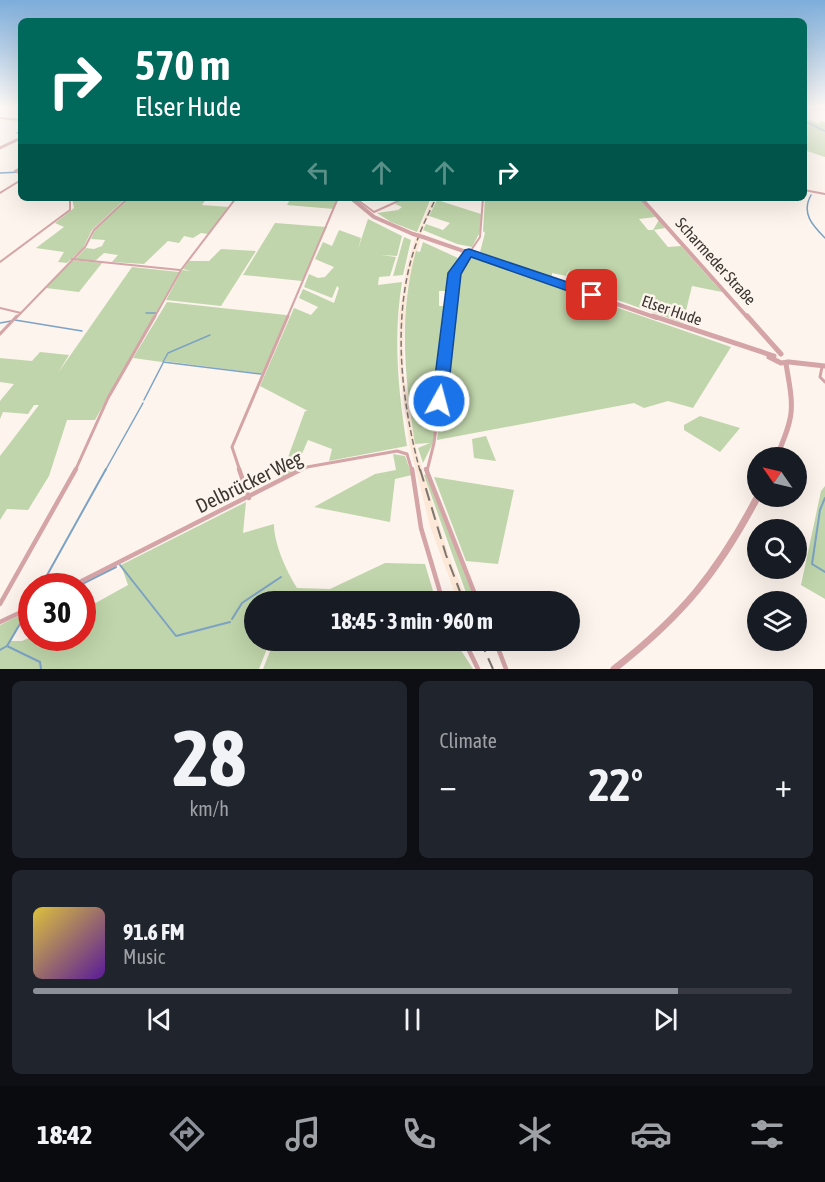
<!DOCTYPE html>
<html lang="en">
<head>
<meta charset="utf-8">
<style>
  body { margin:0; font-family:"Asap Condensed",sans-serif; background:#20242c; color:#f1f3f6; height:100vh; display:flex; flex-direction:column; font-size:22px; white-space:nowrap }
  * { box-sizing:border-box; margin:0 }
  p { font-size:20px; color:#9ea1a6 }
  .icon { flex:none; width:33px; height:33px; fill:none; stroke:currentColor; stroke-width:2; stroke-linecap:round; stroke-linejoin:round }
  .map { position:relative; height:669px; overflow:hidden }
  .drawer { display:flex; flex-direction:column; gap:12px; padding:12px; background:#0d0f14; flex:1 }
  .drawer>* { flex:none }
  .banner { position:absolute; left:18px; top:18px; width:789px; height:183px; border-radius:9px; box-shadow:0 6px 24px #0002; background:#00695c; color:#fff; overflow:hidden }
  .needle { width:39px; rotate:304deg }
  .fabs { position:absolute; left:747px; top:447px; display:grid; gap:12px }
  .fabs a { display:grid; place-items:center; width:60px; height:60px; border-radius:50%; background:#171b24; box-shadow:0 6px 24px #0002; font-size:30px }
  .speed { position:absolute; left:18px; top:573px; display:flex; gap:12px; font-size:30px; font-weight:700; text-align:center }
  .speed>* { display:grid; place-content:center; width:78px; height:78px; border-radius:50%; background:#171b24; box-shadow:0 6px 24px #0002; line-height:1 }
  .speed .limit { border:9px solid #d22; background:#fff; color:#111 }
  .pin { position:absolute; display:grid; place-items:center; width:51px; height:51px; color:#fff; margin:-26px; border-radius:12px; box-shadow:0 3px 9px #0006 }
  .me { position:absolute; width:66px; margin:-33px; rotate:7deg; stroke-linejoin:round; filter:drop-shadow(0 0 4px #0008) }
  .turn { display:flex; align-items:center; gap:21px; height:126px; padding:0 18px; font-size:27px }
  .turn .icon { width:78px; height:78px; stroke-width:2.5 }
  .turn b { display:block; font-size:42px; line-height:51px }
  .lanes { display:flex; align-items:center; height:57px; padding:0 18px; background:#0003; justify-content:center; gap:30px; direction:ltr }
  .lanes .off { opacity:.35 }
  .big { font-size:45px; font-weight:700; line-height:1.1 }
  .drawer .tile { flex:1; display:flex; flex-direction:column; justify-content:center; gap:9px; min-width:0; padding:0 21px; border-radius:9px; background:#20242c }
  .drawer .dial { align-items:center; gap:0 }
  .dial b { font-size:78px; line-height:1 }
  .song { display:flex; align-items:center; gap:18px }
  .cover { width:72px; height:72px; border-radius:9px; background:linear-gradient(135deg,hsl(50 70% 55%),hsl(270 70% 35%)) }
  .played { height:6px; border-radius:3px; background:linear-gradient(90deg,#8c9099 85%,#363941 85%) }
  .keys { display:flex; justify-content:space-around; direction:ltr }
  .heat { display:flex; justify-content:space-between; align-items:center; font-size:33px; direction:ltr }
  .drawer .tiles { flex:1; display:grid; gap:12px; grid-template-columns:1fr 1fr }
  .tile:last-child { grid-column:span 2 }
  .trip { position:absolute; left:244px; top:591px; width:336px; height:60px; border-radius:30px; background:#171b24; box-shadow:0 6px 24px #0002; font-weight:700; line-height:60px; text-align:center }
  .tab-bar { display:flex; height:96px; justify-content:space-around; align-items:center; background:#090b0e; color:#9ea1a6 }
  .tab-bar .icon { width:42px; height:42px }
  .tab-bar .selected { color:#8c9099 }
  .tab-bar b { font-size:27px; color:#f1f3f6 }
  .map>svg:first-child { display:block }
</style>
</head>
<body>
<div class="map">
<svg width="825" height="669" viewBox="0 0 825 669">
  <rect width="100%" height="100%" fill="#fdf4ed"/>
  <!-- built -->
  <path fill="#fde7d6" d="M433 198H437L424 226 407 289 403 342 404 374 415 444 423 472 449 556 467 601H458L430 526 409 442 399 366V316L406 270 415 239Z"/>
  <!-- green -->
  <g fill="#c0d5ab">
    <path d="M804 118 819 124 820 121 825 122V157L804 150Z"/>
    <path d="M72 198H126L92 230 83 248 67 263 58 262 64 252 36 248 64 227 55 223 74 208Z"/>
    <path d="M129 198H207L202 205 229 207 208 234 201 233 193 238 184 236 179 243 168 241 144 264 112 262 118 255 104 253 95 261 75 259 86 248 94 249 102 246 105 240 91 239 95 230Z"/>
    <path d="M291 198H336L334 209 287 205Z"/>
    <path d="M406 198H431L417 232 391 222 377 213 398 210 402 207 395 204Z"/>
    <path d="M485 198H639L655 217 639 219 648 230H653L659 220 665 228 654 230 668 247 681 246 722 292 692 286 683 323 566 282 569 269 566 276 552 273V278L480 252 485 233 483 231Z"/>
    <path d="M437 200 481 214 480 232 472 247 457 244 423 230 426 224 443 230 450 223 429 216Z"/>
    <path d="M368 219 402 236 397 256 381 255 396 257 390 276 379 277 378 285 402 282C393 337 398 391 407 446L329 461 332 449 308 440 294 472 280 479 305 411H308L260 386 294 308 311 315 318 307 299 298 303 289 334 303 339 288 337 286 332 298 304 287 309 274 318 278 325 277 334 267 315 259 323 242 332 246 339 230 361 238 358 249Z"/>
    <path d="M275 223 327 227 302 281 243 275Z"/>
    <path d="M404 237 411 240 403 275 393 276Z"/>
    <path d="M423 242 458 258 453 273 452 291H439V306H450L433 443 423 463 418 448 430 443 415 444C405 379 398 316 416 251L420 252Z"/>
    <path d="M221 249 256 251 221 306 166 300 182 270 191 271 183 269 189 261H209Z"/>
    <path d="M471 257 731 347 693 408 668 401 644 408 634 403 437 440 456 276 461 266Z"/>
    <path d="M72 260 102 263 79 292 46 288Z"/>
    <path d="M132 267 179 272 95 420H67L49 476 28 510 7 509 0 520V456L39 405H34L28 414 3 412 0 419V401L14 384 0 382V358L32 361 40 352 69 355 58 373Z"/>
    <path d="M167 302 286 315 288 317 263 374 164 361 166 356 162 362 133 358Z"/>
    <path d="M700 416 740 428 720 452 684 430V425Z"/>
    <path d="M486 436 496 461 474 458 472 439Z"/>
    <path d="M393 454 405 456 412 475 395 479 390 522 314 507 375 474 396 470Z"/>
    <path d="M426 474 476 601H469L424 475Z"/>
    <path d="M434 477 514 490 498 564 466 561Z"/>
    <path d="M825 486V599L801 585 821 491Z"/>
    <path d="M246 502 243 533 274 524C274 544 286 570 297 588L330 589 385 563 425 564 436 601 255 602V640L270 641 259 669H0V625L24 613 11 641H22L31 637 82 638 83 610 128 585 121 565Z"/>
    <path d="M274 641H455L473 669H263Z"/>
  </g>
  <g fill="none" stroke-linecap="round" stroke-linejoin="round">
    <!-- stream-far1 -->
    <g stroke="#7ca2c4" stroke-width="1.5">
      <path d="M804 121 825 131"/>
      <path d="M17 133 21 132"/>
      <path d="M0 173 21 172"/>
      <path d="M811 195C801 213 812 225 825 238"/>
      <path d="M146 313H156"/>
      <path d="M15 320 82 331"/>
      <path d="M0 323 11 321"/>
      <path d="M210 335 168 353 163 362 261 374"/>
      <path d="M144 400 163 363"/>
      <path d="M105 471 143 403"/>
    </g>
    <!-- stream -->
    <g stroke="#7ca2c4" stroke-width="2">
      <path d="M825 498 820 510 812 564 825 572"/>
      <path d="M120 565 176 636 230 622"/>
      <path d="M41 586 106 469"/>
      <path d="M78 586 116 567"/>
      <path d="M232 619 242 603 281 577"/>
      <path d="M7 646 40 662 41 669"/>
      <path d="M0 650 7 646 27 612"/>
    </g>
    <!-- minor-far2 -->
    <g stroke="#d4a4a7" stroke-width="2">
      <path d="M816 108 825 110"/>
      <path d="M0 118 21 120"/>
      <path d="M15 171 21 174"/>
      <path d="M15 171 21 168"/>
      <path d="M804 190 825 194"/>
      <path d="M0 193 21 180"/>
      <path d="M355 198 374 212 405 198"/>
      <path d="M72 259 180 270"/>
      <path d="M0 262 70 210V198"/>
      <path d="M0 308 21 313"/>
      <path d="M16 318 85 247 94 230 128 198"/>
      <path d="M154 318 181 270 236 198"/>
      <path d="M287 318 338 198"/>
      <path d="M450 318 455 274 480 237 483 198"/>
    </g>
    <!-- minor-far1 -->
    <g stroke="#d4a4a7" stroke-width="3">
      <path d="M0 334 17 316"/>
      <path d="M822 367 820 377 825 382"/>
      <path d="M75 471 108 398 155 316"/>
      <path d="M240 471 232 447 288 316"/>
      <path d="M299 471 307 467 397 451 407 454 412 471"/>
      <path d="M427 471 434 443 450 316"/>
    </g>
    <!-- minor -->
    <g stroke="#d4a4a7" stroke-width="4.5">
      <path d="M239 469 249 498"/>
      <path d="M412 469 421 528 443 602"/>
      <path d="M426 469 478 602"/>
      <path d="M72 586 302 469"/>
      <path d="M0 604 76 469"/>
      <path d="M0 622 32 607"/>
      <path d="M464 640 478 669"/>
      <path d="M495 640 506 669"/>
    </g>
    <!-- tertiary-far3 -->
    <g stroke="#d4a4a7" stroke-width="3">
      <path d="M0 148 21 138"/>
      <path d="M351 198 353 200"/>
      <path d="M641 198 643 200"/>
    </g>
    <!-- tertiary-far2 -->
    <g stroke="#d4a4a7" stroke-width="4">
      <path d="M351 198 374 217 413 234"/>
      <path d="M641 198 748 318"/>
      <path d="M423 237 657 318"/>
    </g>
    <!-- tertiary-far1 -->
    <g stroke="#d4a4a7" stroke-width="5">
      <path d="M653 316 774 356"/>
      <path d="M747 316 781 354"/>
      <path d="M769 357 781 363 788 362"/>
      <path d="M789 362 825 366"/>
      <path d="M776 458C795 414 794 410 786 364"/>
    </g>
    <!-- tertiary -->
    <path stroke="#d4a4a7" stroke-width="7" d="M614 669C682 616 718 572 758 496"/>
    <!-- rail-far1 -->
    <path stroke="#7c7570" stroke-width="1.5" stroke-dasharray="6 3" stroke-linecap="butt" d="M420 471C401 400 391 316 416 244 421 228 429 213 436 198"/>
    <!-- rail -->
    <g stroke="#7c7570" stroke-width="2" stroke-dasharray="13 7" stroke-linecap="butt">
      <path d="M420 469 446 555 464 602"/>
      <path d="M480 640 493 669"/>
    </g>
    <!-- tertiary-bridge -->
    <path stroke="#d4a4a7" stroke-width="4" d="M413 234 423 237"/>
  </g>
  <!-- sky -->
  <linearGradient id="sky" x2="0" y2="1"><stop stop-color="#7dadda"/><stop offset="0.53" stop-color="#fefaf7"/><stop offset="1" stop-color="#fefaf7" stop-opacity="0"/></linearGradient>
  <rect width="825" height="202" fill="url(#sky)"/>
  <!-- route -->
  <path fill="#1a73e8" stroke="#114b97" stroke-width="1.5" d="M469 249 597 292 599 295 597 298H588L471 257 461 274 447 401 439 407 432 401 448 273 465 250Z"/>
  <g text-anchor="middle" stroke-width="5" stroke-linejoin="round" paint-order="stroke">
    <!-- street labels -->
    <g font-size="16" fill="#3c3631" stroke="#fdf4ed">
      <text transform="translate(716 261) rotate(48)" y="6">Scharmeder Straße</text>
      <text transform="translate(672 310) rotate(19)" y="6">Elser Hude</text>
    </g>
    <!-- near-street labels -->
    <g font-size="20" fill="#3c3631" stroke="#fdf4ed">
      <text transform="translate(249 482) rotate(-26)" y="7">Delbrücker Weg</text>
    </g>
  </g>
</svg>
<div class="fabs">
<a><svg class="needle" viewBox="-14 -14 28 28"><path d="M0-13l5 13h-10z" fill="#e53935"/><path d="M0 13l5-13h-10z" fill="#9ea1a6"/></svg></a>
<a><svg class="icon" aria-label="search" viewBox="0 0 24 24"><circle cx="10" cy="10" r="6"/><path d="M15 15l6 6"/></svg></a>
<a><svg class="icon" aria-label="layers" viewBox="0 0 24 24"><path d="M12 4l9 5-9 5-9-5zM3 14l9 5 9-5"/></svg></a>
</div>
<div class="speed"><div class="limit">30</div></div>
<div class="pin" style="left:592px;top:295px;background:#d93025"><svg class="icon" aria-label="arrive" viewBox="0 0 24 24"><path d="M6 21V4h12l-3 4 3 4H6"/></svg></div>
<svg class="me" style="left:439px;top:401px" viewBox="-20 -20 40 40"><circle r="17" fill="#1a73e8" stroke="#fff" stroke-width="3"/><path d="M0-11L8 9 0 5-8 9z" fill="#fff"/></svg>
<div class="trip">18:45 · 3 min · 960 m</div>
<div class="banner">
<div class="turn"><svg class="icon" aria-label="right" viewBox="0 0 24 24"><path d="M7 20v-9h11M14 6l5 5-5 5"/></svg><div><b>570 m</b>Elser Hude</div></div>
<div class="lanes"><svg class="icon off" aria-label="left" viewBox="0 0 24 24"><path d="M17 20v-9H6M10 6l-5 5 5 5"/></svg><svg class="icon off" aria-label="ahead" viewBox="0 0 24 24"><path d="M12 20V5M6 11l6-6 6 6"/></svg><svg class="icon off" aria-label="ahead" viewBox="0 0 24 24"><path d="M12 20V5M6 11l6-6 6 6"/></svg><svg class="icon" aria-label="right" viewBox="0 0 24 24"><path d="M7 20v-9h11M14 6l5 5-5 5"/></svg></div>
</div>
</div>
<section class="drawer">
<div class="tiles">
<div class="tile dial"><b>28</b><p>km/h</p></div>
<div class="tile"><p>Climate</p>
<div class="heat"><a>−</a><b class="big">22°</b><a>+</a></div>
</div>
<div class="tile">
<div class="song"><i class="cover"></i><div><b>91.6 FM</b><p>Music</p></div></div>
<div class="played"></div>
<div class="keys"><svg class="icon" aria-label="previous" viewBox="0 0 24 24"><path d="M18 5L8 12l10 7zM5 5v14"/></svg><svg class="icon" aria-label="pause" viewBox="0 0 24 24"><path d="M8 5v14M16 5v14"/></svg><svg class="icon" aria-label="next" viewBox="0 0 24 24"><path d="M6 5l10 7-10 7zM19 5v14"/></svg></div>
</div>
</div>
</section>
<nav class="tab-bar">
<b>18:42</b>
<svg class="icon selected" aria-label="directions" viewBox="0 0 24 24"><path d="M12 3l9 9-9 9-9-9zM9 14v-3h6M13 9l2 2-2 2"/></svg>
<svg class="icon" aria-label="music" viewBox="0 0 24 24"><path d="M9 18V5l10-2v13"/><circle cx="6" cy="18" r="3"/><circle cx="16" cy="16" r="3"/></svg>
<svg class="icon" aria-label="phone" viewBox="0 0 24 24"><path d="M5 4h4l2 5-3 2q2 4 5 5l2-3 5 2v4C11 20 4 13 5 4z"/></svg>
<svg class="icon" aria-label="climate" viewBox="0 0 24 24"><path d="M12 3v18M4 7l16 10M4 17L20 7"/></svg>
<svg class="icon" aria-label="car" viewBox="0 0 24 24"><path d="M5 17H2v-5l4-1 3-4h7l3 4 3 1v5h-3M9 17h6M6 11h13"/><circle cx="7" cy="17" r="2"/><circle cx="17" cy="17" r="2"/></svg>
<svg class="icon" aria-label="filters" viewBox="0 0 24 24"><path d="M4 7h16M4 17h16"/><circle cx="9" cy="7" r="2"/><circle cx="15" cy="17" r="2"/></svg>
</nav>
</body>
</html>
